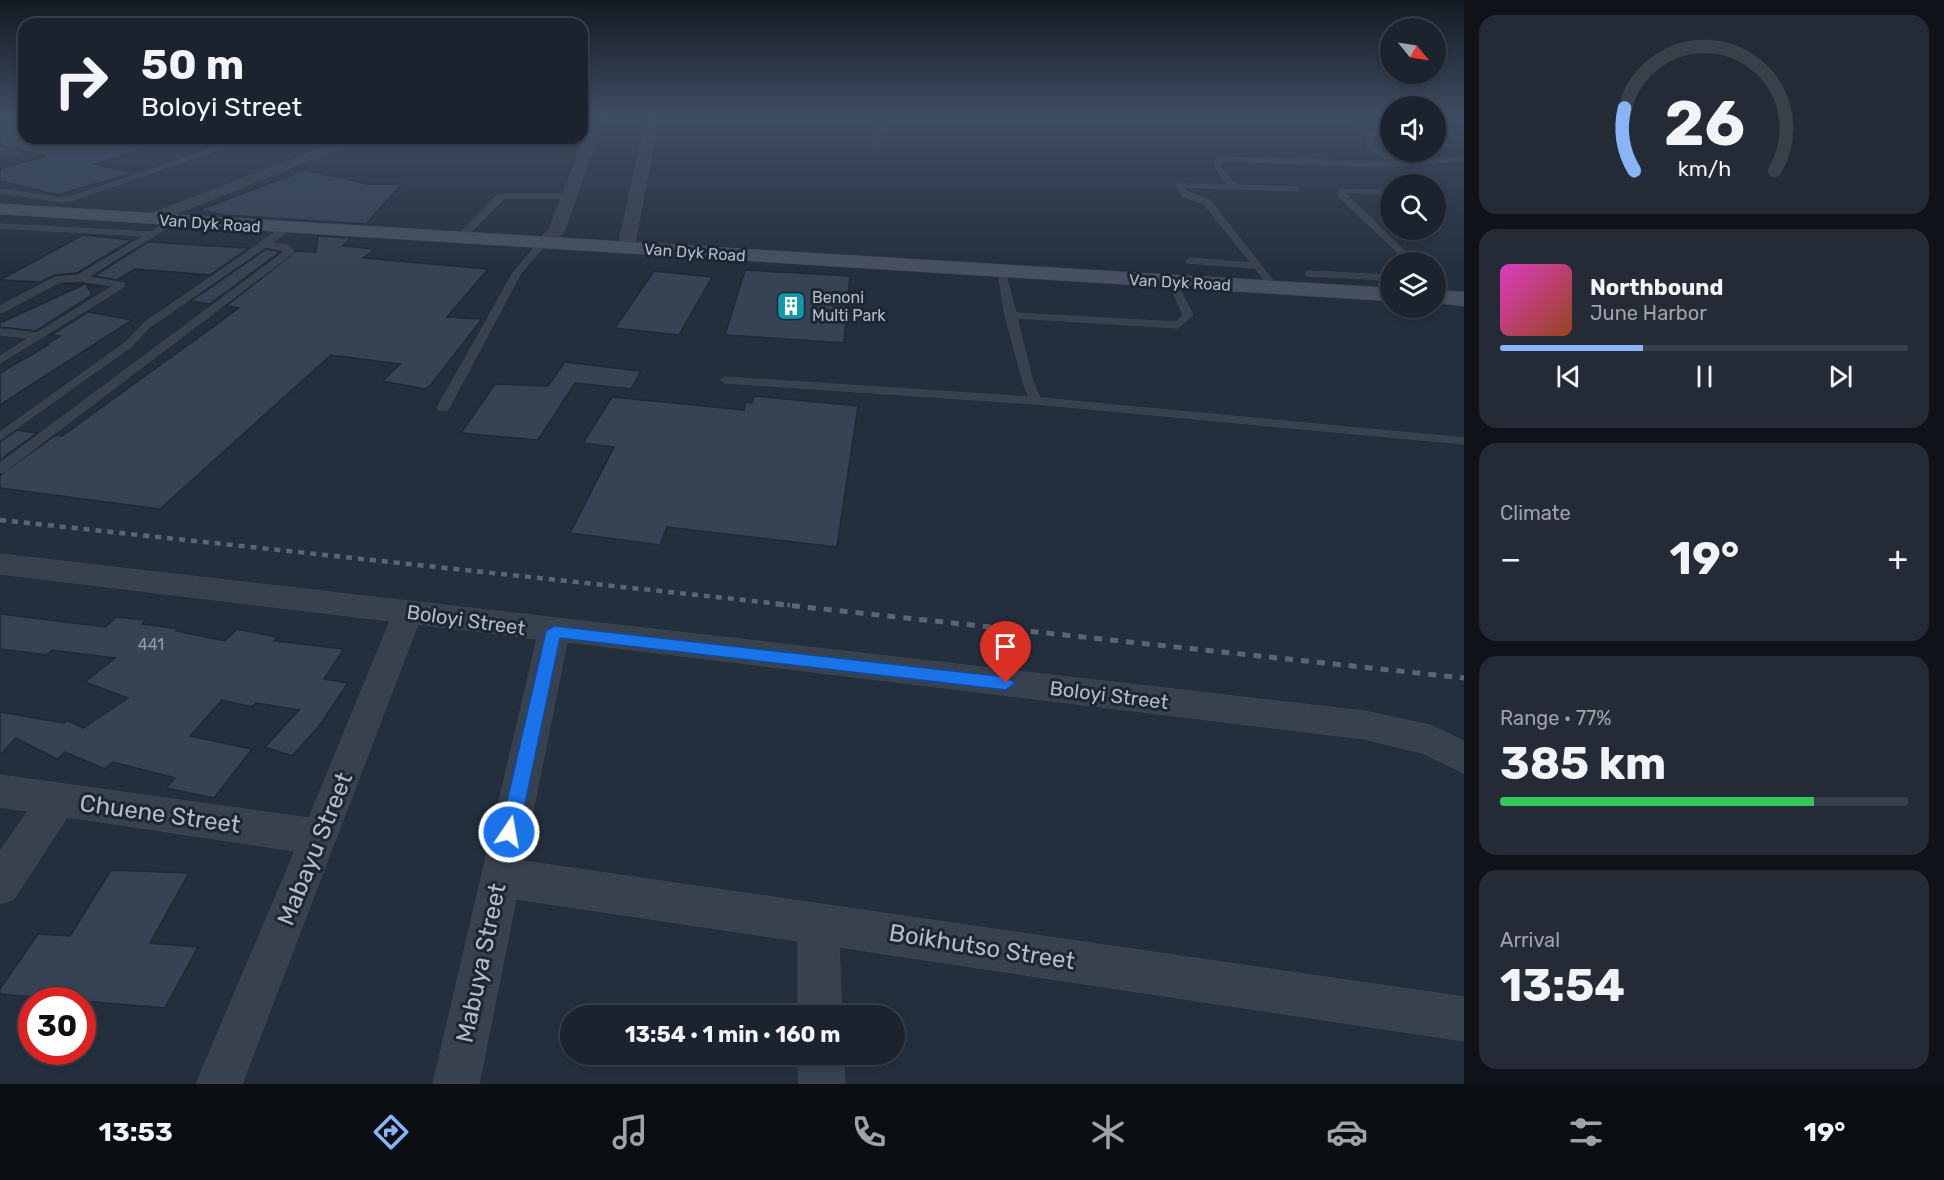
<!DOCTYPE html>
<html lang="en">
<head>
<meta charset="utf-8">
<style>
  body { margin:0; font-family:Rubik,sans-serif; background:#242b36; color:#f1f3f6; height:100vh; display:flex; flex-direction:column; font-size:22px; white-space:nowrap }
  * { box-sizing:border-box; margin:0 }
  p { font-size:20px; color:#a0a4aa }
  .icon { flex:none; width:33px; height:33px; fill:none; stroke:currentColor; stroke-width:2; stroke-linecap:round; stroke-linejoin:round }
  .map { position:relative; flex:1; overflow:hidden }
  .side { display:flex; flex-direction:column; gap:15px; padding:15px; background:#0f1319; width:480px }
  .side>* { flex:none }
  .guide { position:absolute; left:18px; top:18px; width:570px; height:126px; border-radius:18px; box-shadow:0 3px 9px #0003,0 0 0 2px #39404a; background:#1b232e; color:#f1f3f6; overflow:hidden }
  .needle { width:39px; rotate:120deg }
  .fabs { position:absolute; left:1380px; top:18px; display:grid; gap:12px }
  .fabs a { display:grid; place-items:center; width:66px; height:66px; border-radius:50%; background:#1b232e; box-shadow:0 3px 9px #0003,0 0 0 2px #39404a; font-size:30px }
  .speed { position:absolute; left:18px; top:987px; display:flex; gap:12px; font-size:30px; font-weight:700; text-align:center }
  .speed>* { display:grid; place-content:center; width:78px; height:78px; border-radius:50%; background:#1b232e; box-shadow:0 3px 9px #0003,0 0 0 2px #39404a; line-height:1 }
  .speed .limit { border:9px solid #d22; background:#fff; color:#111 }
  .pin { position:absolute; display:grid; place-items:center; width:51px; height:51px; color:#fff; margin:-62px -26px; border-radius:50% 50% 50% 0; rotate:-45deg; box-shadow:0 0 6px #0007 }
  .pin .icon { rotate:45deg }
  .me { position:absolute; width:66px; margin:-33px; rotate:12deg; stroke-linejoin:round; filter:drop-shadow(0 0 4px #0008) }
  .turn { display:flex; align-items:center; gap:21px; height:126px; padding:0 24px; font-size:27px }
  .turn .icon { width:78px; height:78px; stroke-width:2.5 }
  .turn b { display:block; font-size:42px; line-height:51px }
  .big { font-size:45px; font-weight:700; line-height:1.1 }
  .side .widget { flex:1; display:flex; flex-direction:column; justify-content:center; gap:9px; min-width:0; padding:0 21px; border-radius:18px; background:#242b36 }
  .side .dial { align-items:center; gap:0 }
  .dial svg { height:156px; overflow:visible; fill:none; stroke:#39404a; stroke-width:7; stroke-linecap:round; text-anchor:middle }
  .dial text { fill:#f1f3f6; stroke:none }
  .song { display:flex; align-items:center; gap:18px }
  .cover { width:72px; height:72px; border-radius:9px; background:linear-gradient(135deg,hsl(310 70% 55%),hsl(20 70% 35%)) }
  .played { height:6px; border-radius:3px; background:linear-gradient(90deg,#8ab4f8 35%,#39404a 35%) }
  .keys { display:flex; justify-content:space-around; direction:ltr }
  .heat { display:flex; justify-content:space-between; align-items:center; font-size:33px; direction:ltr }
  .charge { height:9px; border-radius:4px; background:linear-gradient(90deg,#34c759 77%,#39404a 0) }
  .trip { position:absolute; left:560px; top:1005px; width:345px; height:60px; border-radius:30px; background:#1b232e; box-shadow:0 3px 9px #0003,0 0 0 2px #39404a; font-weight:700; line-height:60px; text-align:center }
  .menu { display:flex; height:96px; justify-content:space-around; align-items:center; background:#0b0e12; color:#a0a4aa }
  .menu .icon { width:42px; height:42px }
  .menu .current { color:#8ab4f8 }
  .menu b { font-size:27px; color:#f1f3f6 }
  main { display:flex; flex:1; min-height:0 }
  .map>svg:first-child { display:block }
</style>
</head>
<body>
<main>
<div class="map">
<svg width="1464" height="1084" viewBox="0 0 1464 1084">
  <rect width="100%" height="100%" fill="#242f3e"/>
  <!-- building -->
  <g fill="#364354" stroke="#1f2835" stroke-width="1.5">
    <path d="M0 117H24V138H164L165 142 94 164 133 173 57 195 0 181V169L46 156 0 146Z"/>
    <path d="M305 170 368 184H402L366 224 224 215 199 210Z"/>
    <path d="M83 235 132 240 77 273 55 275 40 282 0 280Z"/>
    <path d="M318 236 351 238 343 246 375 249 363 258 488 269 447 317 482 319 430 386 425 389 382 381 400 364 331 355 160 509 0 488V475L56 435 62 436 239 308 226 306 296 251 316 252Z"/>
    <path d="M148 242 249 248 210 275 135 269 117 280 94 276Z"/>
    <path d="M266 249 280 252 210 304 191 301Z"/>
    <path d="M745 270 850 276 844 343 725 335Z"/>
    <path d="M654 271 712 277 679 335 615 328Z"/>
    <path d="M80 283 104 287 87 286 92 295 36 331 0 327V323L83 285 63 284Z"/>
    <path d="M88 312 132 320 0 405V373L48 345H45L60 336 51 335Z"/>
    <path d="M565 362 641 371 631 389 575 383 538 440 461 433 495 384 548 386Z"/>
    <path d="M754 396 858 406 837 547 667 527 660 545 570 533 614 447 583 443 612 397 744 410 746 402 752 403Z"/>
    <path d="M17 430 37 433 0 460V442Z"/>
    <path d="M0 614 106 627 116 617 145 620 142 624 179 629 176 631 225 641 237 629 277 637 274 641 344 649 324 679 348 683 319 726 292 756 265 747 299 710 256 703 252 707 222 700 190 736 252 749 214 798 166 788 175 778 113 762 105 769 65 752 57 759 16 738 0 755V712L64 723 67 720 83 728 128 698 85 682 115 658 52 650 47 655 0 649Z"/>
    <path d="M111 870 189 873 150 943 198 947 165 1008 0 994V989L38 934 70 936Z"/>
  </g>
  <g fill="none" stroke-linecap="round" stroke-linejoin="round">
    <!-- service casing -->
    <g stroke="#414a57" stroke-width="1">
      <g id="service">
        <path d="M878 117H884L878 148 875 150 872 148Z"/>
        <path d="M1354 122 1379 123 1382 125 1379 127 1352 125Z"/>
        <path d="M1436 123 1453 134V136H1449L1436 127Z"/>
        <path d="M1363 132H1390V136L1371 135 1374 138 1371 145 1398 162 1464 157V161L1379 167 1222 161 1220 163 1222 169 1236 185 1296 187 1300 189 1296 191 1183 187 1188 192 1210 200 1278 287 1271 289 1255 268 1187 263 1186 261 1190 258 1251 263 1204 204 1182 196 1176 184 1228 185 1216 169 1214 162 1221 157 1390 162 1366 147 1368 138Z"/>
        <path d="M243 138H252L74 200 61 202 0 193V189L61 198 73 196Z"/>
        <path d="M332 138H345L355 141 352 143Z"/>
        <path d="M1436 143 1458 146 1455 148 1436 147Z"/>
        <path d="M0 148 22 153 23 154 20 156 0 152Z"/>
        <path d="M1340 189 1381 190V194H1378L1346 192V194L1416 262H1408L1339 197Z"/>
        <path d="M501 194H569L573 196 569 198H505L464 239H458V235L496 196Z"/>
        <path d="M171 219 178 221 88 277 124 283V287L0 363V356L29 338 0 335V329L37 333 113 286 80 281 60 282 3 312 0 313V306L55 277 78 275 144 236 0 228V224L151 232Z"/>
        <path d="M285 226 292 228 272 243 288 245 294 251 293 253 4 472 0 473V463L285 251 266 247 150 327 132 346 0 440V432L126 342 144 323Z"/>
        <path d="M541 240 548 242 521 273 449 408 447 410H439L437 408 513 273Z"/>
        <path d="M998 269 1005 271 1016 313 1176 322 1183 315 1168 281 1172 278 1176 281 1193 315 1178 328 1017 318 1033 382 1040 398 1464 438V444L1036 404 725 383 720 380 725 377 1029 397 1023 382 1005 315Z"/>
        <path d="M1309 271 1390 275V280L1306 276V272Z"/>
        <path d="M1436 283 1451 296V300H1445L1436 291Z"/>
      </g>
    </g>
    <!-- minor casing -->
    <g stroke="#414a57" stroke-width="1">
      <g id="minor">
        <path d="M593 117H605L564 231 550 245H538L536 242 549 229Z"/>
        <path d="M647 117H659L634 248 626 253 618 248Z"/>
        <path d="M349 138H366L155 222H145L142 219 145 216Z"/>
        <path d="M0 554 1364 711 1430 725 1464 741V773L1422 753 1364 739 567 642 523 861 1464 997V1041L839 947 842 1016H798V941L516 899 479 1084H433L537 639 418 624 242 1084H196L295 851 67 817 14 899 0 904V851L28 811 0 807V775L309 818 390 621 0 574Z"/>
        <path d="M798 1054H844L845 1084H799Z"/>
      </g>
    </g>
    <!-- secondary casing -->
    <g stroke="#414a57" stroke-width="1">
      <g id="secondary">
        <path d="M0 204 1390 288V301L0 214Z"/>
        <path d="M1436 290 1464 292V306L1436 303Z"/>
      </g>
    </g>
    <!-- service -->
    <use href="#service" fill="#38414e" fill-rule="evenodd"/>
    <!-- minor -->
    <use href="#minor" fill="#38414e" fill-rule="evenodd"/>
    <!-- secondary -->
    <use href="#secondary" fill="#465061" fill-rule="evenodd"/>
    <!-- rail-far1 -->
    <path stroke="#5a6575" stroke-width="4.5" stroke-dasharray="6 6" stroke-linecap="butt" d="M0 520 790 605"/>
    <!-- rail -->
    <path stroke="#5a6575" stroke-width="5" stroke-dasharray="8 8" stroke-linecap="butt" d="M776 604 1464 678"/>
  </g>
  <!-- sky -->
  <linearGradient id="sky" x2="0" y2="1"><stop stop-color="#141a22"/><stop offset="0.43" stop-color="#3f4d63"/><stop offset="1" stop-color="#3f4d63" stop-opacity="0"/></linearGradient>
  <rect width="1464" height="269" fill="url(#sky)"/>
  <!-- route -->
  <path fill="#1a73e8" stroke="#114b97" stroke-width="1.5" d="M554 626 1006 677 1015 683 1006 690 560 638 519 832 516 838 509 841 503 838 500 832 546 631Z"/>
  <!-- icons -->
  <defs>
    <g id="building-square" transform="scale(1.5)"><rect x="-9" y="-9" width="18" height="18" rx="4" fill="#0f9aa8" stroke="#1d2633"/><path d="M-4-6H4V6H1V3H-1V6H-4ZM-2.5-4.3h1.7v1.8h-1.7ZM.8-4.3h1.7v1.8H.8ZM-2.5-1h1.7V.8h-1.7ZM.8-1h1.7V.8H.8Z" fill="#fff"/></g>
  </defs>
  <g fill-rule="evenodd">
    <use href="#building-square" x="791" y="306"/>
  </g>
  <g text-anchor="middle" stroke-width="6" stroke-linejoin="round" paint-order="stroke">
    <!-- far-street labels -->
    <g font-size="16" fill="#b4bcc9" stroke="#1d2633">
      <text transform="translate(210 223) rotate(4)" y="6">Van Dyk Road</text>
      <text transform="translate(695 252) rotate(4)" y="6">Van Dyk Road</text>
      <text transform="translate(1180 282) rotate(3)" y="6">Van Dyk Road</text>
    </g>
    <!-- far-poi labels -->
    <g font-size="16" fill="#b4bcc9" stroke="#1d2633" text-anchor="start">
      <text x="812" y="303">Benoni<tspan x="812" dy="18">Multi Park</tspan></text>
    </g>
    <!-- number labels -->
    <g font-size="16" fill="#929caa">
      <text x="151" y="650">441</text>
    </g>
    <!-- street labels -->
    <g font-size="20" fill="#b4bcc9" stroke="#1d2633">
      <text transform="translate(466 620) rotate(8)" y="7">Boloyi Street</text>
      <text transform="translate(1109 695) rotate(7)" y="7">Boloyi Street</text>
    </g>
    <!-- near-street labels -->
    <g font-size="24" fill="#b4bcc9" stroke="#1d2633">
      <text transform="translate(160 814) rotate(8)" y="8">Chuene Street</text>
      <text transform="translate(315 849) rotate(-68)" y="8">Mabayu Street</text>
      <text transform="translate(982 947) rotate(9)" y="8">Boikhutso Street</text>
      <text transform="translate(481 963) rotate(-78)" y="8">Mabuya Street</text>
    </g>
  </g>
</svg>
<div class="fabs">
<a><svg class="needle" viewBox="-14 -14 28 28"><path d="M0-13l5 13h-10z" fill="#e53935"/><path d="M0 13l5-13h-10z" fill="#a0a4aa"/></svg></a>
<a><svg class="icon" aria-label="sound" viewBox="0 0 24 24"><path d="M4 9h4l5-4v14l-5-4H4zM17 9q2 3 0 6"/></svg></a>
<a><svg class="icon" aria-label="search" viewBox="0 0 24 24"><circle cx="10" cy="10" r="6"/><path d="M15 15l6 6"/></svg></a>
<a><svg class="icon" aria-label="layers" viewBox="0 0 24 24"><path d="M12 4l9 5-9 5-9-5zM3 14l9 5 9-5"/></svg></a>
</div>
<div class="speed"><div class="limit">30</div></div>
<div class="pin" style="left:1006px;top:683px;background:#d93025"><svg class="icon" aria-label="arrive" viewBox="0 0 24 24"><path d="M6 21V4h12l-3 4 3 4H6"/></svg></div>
<svg class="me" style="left:509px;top:832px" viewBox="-20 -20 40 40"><circle r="17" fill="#1a73e8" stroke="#fff" stroke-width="3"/><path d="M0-11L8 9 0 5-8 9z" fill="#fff"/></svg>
<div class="trip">13:54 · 1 min · 160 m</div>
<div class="guide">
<div class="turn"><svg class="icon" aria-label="right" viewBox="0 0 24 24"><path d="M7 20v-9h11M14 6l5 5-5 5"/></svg><div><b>50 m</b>Boloyi Street</div></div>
</div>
</div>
<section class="side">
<div class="widget dial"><svg viewBox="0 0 100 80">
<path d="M14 69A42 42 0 1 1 86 69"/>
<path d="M14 69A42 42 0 0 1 9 37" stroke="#8ab4f8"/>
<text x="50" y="56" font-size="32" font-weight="700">26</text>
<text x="50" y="72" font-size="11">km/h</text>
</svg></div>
<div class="widget">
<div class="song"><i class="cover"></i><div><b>Northbound</b><p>June Harbor</p></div></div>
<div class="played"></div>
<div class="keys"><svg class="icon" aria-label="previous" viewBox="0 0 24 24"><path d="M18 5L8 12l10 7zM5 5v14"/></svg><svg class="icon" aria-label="pause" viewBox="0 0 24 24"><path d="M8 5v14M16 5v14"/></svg><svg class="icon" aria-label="next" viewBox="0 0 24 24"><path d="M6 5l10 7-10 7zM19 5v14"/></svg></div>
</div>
<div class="widget"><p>Climate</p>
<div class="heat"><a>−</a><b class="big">19°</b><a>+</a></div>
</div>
<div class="widget"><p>Range · 77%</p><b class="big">385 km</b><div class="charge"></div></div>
<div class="widget"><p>Arrival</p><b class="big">13:54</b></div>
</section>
</main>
<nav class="menu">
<b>13:53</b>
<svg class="icon current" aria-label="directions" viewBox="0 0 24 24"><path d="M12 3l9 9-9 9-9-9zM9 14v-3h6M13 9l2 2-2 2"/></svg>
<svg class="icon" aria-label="music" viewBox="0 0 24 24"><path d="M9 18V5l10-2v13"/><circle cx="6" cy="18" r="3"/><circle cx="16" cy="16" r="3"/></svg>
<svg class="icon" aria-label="phone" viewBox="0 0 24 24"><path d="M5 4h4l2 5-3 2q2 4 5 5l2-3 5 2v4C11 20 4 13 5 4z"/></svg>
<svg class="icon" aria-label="climate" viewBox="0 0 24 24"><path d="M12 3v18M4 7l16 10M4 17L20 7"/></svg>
<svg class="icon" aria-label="car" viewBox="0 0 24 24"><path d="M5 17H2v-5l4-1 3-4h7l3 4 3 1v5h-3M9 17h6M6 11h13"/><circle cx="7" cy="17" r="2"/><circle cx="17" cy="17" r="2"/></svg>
<svg class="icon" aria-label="filters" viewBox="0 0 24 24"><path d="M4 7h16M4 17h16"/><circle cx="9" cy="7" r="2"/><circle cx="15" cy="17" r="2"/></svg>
<b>19°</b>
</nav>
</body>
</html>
